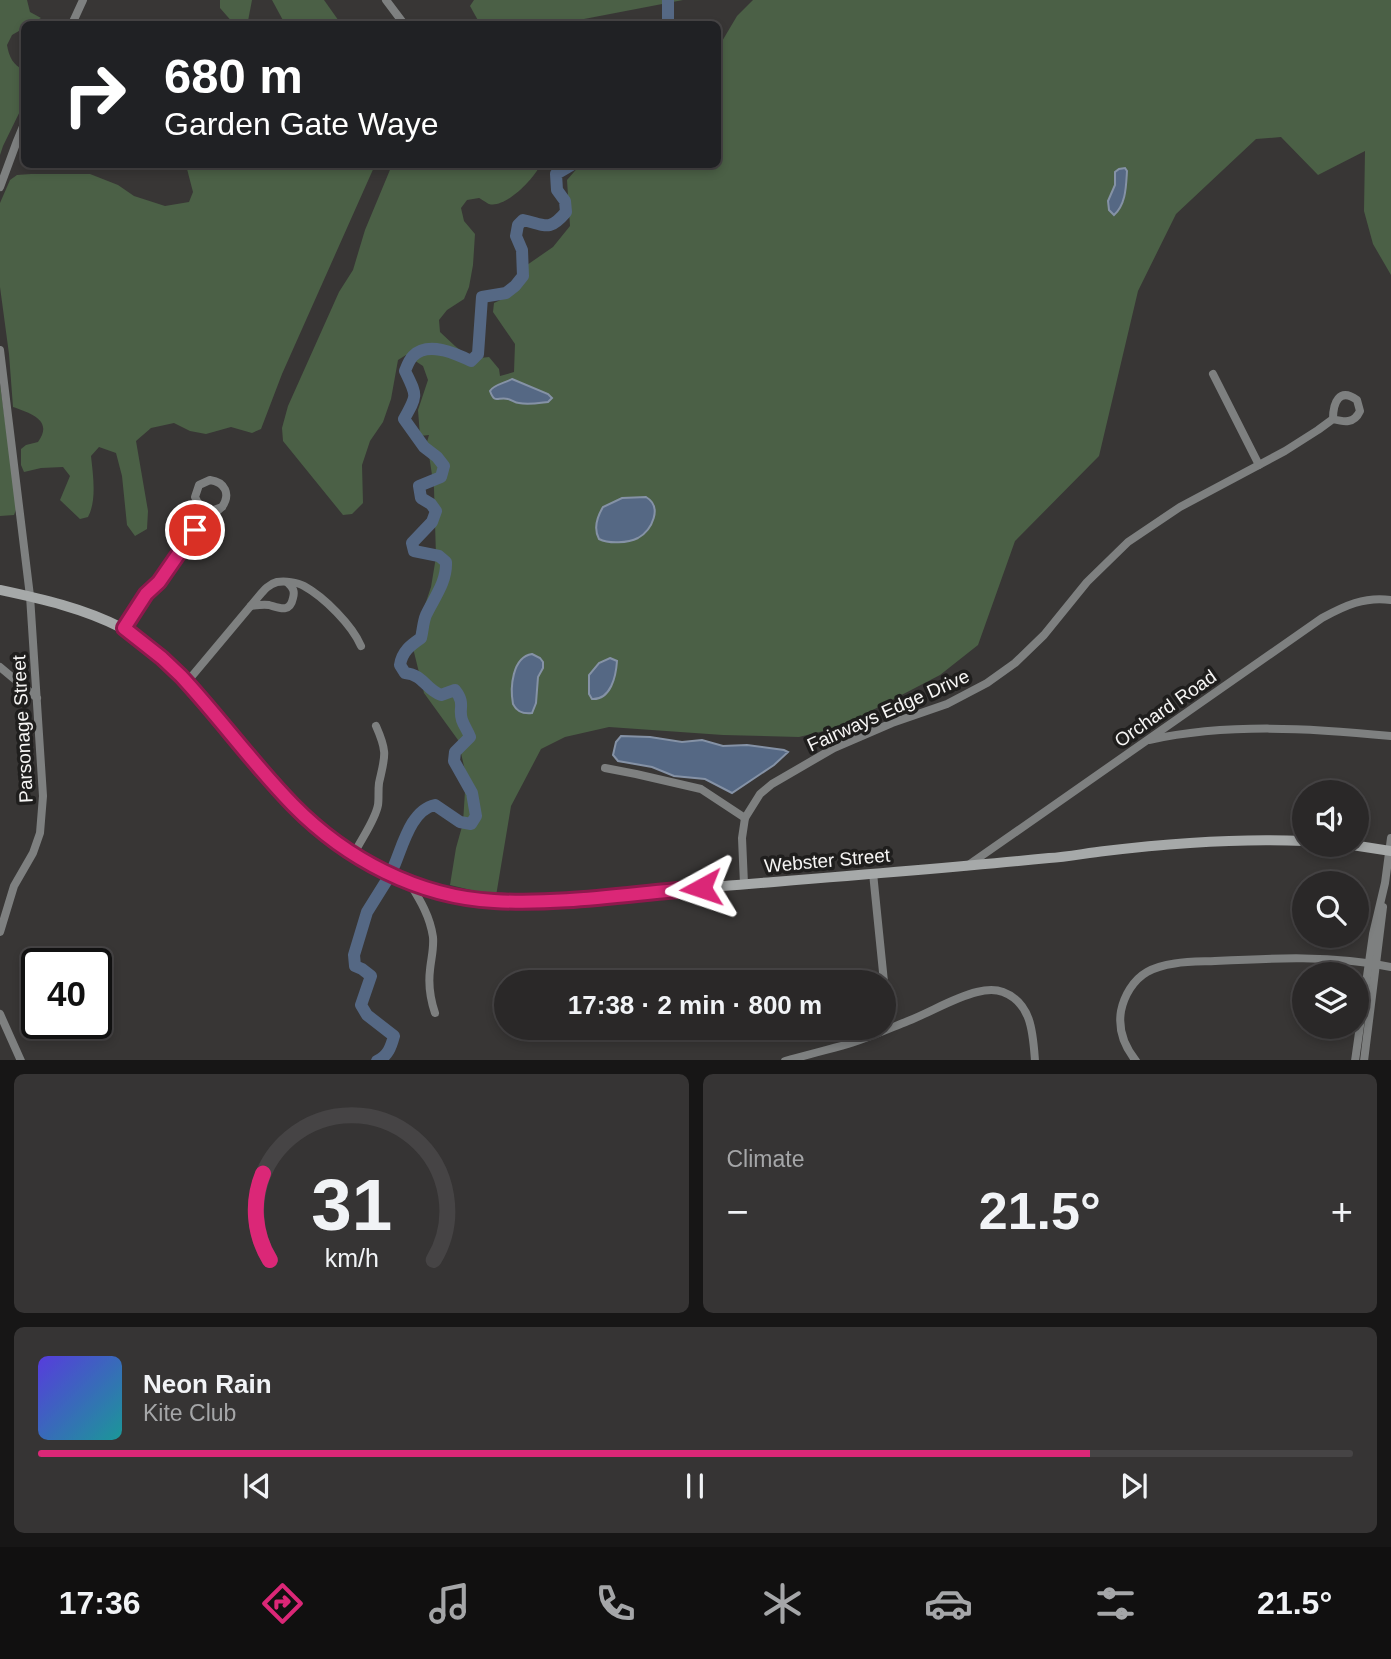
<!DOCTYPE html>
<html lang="en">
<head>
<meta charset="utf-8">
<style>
  body { margin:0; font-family:Helvetica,sans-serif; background:#363434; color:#f1f3f6; height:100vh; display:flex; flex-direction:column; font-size:26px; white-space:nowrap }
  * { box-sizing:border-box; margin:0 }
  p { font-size:23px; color:#a5a6a8 }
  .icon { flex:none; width:38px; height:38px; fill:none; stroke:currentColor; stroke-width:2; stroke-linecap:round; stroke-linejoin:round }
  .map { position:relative; height:1060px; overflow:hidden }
  .sheet { display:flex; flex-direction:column; gap:14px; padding:14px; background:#171616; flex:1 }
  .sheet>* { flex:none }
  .banner { position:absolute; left:21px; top:21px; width:700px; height:147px; border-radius:10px; box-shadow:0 4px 10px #0003,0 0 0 2px #464445; background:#202124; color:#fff; overflow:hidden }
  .fabs { position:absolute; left:1292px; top:780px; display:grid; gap:14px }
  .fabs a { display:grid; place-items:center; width:77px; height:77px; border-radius:50%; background:#2a2828; box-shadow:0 4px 10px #0003,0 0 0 2px #464445; font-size:35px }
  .speed { position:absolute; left:21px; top:948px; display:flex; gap:14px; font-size:35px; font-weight:700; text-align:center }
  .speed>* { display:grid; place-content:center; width:91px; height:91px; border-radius:50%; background:#2a2828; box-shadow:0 4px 10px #0003,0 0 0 2px #464445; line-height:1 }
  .speed .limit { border:4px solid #111; border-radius:10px; background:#fff; color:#111 }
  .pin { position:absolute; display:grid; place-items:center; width:60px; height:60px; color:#fff; margin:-30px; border:4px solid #fff; border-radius:50%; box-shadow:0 2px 7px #0007 }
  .me { position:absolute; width:77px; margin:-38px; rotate:265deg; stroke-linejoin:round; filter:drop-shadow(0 0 5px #0008) }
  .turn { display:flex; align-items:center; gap:24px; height:147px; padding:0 28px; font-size:32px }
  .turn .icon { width:91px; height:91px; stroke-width:2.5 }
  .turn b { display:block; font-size:49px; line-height:60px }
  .big { font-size:52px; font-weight:700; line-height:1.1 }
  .sheet .widget { flex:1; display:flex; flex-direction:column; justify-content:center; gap:10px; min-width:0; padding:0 24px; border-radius:10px; background:#363434 }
  .sheet .dial { align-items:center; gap:0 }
  .dial svg { height:182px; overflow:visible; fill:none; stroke:#464445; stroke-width:7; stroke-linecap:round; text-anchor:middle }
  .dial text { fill:#f1f3f6; stroke:none }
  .song { display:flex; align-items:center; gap:21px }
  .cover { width:84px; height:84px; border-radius:10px; background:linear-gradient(135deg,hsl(250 70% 55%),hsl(180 70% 35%)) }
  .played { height:7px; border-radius:4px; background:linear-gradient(90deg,#db2777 80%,#464445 80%) }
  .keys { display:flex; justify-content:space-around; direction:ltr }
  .heat { display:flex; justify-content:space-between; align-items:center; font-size:38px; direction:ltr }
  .sheet .tiles { flex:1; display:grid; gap:14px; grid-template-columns:1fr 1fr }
  .widget:last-child { grid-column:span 2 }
  .trip { position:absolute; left:494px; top:970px; width:402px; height:70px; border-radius:35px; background:#2a2828; box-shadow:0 4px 10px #0003,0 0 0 2px #464445; font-weight:700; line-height:70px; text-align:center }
  .menu { display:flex; height:112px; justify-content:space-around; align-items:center; background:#111010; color:#a5a6a8 }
  .menu .icon { width:49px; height:49px }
  .menu .on { color:#db2777 }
  .menu b { font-size:32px; color:#f1f3f6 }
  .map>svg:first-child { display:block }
</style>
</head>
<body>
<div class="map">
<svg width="1391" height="1061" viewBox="0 0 1391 1061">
  <rect width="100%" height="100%" fill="#383635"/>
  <!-- green -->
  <g fill="#4b6046">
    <path d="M0 0H27L30 12 41 18 30 24H24V28L12 35 7 45C9 57 13 65 24 70V103L3 146 0 155Z"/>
    <path d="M220 0H252L248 21 234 24 220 8Z"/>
    <path d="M272 0H324L341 24H285Z"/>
    <path d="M474 0H683L558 24H480L470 6Z"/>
    <path d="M753 0H1391V275L1373 244 1364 211 1365 151 1318 175 1281 137 1256 139 1176 214 1138 291 1099 456 1015 541 978 645 940 675 840 727 799 737 723 735 609 727 565 737 541 749 511 806 496 896 450 885 456 848 463 823 466 775 458 740 424 693 413 648 418 626 431 587 436 557 434 488 427 442 429 435 420 436 418 410 428 380 423 366 406 355 398 360 391 399 383 422 370 441 362 465 363 503 352 514 343 515 283 441 282 428 288 406 339 292 353 270 365 230 392 165H540C535 178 505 209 489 204 488 204 480 198 479 198L467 200 461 208 464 221 475 234 473 265 469 287 464 299 447 310 439 320 440 332 455 346 472 359 489 357 499 369 500 376 514 372 515 344 493 312 494 303 515 293 527 265 553 247 570 226 567 180 580 165 718 164V48L737 16Z"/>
    <path d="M186 165H375L282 374 261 429 252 433 231 427 206 434 190 431 174 423 151 428 136 441 148 511 147 529 135 536 127 525 122 476 116 453 99 447 91 456C93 475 97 500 88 517L80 519 60 500 70 476 63 467 41 468 24 472 21 465V449L26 445 38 442C54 420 30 413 13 407L9 354 0 287V203L10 180 17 175 31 174H90L118 185 134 196 165 206 189 202 193 192Z"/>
    <path d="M0 384 17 507 14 515 0 516Z"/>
  </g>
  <!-- water -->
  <g fill="#556884" stroke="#8592a6" stroke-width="2">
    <path d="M1125 168 1127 171C1126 187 1126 204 1114 215L1109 210 1108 201 1115 185V172L1119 169Z"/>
    <path d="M512 379 548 394 552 398 548 402C539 403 528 405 519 403 515 403 512 400 508 399 498 396 495 405 490 391 493 385 505 383 512 379Z"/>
    <path d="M646 497C663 507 652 530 638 538 628 543 609 544 599 539 593 528 597 517 603 507L622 498Z"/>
    <path d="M532 654 540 658 543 662V668L538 677 536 703 532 713C523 714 517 712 513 704 510 688 512 657 532 654Z"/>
    <path d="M610 658 617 661C616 676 611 700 592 699L589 694V675L599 663Z"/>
    <path d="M621 736 650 737 682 742 702 740 723 746 747 745 784 750 788 752 774 765 732 793 705 779 674 776 652 767 618 761 613 755 616 742Z"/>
  </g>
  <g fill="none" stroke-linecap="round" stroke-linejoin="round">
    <!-- river -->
    <g stroke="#556884" stroke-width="12">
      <path d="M668 0V24"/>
      <path d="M394 866C403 845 411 810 435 805L460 822 471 824 476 816 472 793 454 761 455 752 470 737C468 731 464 726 462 720 458 708 466 704 455 690L441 695C425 689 424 675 405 673L400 665C402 651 411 645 421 638 423 630 423 622 426 615 434 598 447 582 446 562L439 556 414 551 412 543 432 522 436 511 431 504 421 498 419 486 441 477 444 466 437 457 424 447 404 419C418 394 417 396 405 371 407 366 409 360 413 356 428 341 455 353 471 361L478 354 482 297 506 293 515 286 523 276 522 250 516 236 518 225 523 220C546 225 549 232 566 212L565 201 557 190 556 174 573 164"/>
      <path d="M377 1061C388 1056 391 1047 394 1036L367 1015 361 1005 371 976 362 969 355 966 354 955 367 912 387 880"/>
    </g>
    <!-- street -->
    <g stroke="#7e8080" stroke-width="8">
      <path d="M386 0 404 24"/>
      <path d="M72 24 83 0"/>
      <path d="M0 187 17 141 24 124"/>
      <path d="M0 350 30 596 43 796 40 833 33 853 14 886 0 932"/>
      <path d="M1213 374 1259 465"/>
      <path d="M251 606C258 605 263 604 269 605 280 608 290 613 293 598 295 591 293 588 288 583"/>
      <path d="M124 628 146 594 159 582 195 530 222 507C231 494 225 482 210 480L199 485 195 497 200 507 211 511 222 507"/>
      <path d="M0 667 37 698"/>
      <path d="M187 682 259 596C264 590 269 584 277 582 285 581 297 582 304 586 324 597 352 625 361 646"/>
      <path d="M1149 740C1228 723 1311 728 1391 736"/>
      <path d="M605 768 636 774 701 789 745 818"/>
      <path d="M354 854C361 839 375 821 378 805 379 798 378 791 379 783 385 756 388 753 376 726"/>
      <path d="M967 866 1322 618C1344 606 1365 596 1391 600"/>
      <path d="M873 873 884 982"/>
      <path d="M409 882C420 900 430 916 433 937 434 949 431 959 430 970 428 986 430 998 435 1013"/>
      <path d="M744 884 742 838 745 818 760 794 772 784 834 748 892 723 947 704 987 683 1015 663 1044 635 1087 582 1128 542 1180 507 1285 451 1318 430 1333 419C1333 403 1339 387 1357 400L1360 411C1354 424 1344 422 1333 419"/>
      <path d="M884 983 889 1028"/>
      <path d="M0 1014 21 1061"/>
      <path d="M785 1061C806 1055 827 1050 848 1044 868 1038 888 1029 908 1021 931 1012 953 998 977 992 985 990 995 989 1003 992 1032 1003 1033 1034 1035 1061"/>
      <path d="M1136 1061C1124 1046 1118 1029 1121 1011 1124 996 1133 980 1147 972 1166 961 1194 962 1215 961 1273 958 1334 955 1391 967"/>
      <path d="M1355 1061 1373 934 1385 883 1391 838"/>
      <path d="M1364 1061 1383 907"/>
    </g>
    <!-- secondary -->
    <g stroke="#a6a9a9" stroke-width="10">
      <path d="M0 590C42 599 83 608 122 628 159 647 189 683 215 715 279 790 333 862 432 890 515 914 603 896 687 889 808 879 928 870 1049 858 1068 857 1086 853 1105 851 1171 843 1237 838 1304 841"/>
      <path d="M1352 845 1391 851"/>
    </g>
  </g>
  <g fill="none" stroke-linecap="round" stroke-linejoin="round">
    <!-- route casing -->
    <g stroke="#8e194d" stroke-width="18">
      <path id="route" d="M195 530 159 582 146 594 124 628 162 658 181 676C220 718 253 764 293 805 346 859 418 897 494 901 563 905 633 893 701 888"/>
    </g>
    <!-- route -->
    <use href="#route" stroke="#db2777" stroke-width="12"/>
  </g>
  <g text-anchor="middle" stroke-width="7" stroke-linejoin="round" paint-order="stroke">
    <!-- street labels -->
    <g font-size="19" fill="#f6f5f4" stroke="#1f1e1d">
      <text transform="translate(1165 708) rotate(-35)" y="7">Orchard Road</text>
      <text transform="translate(888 710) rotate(-24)" y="7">Fairways Edge Drive</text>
      <text transform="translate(22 729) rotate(-93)" y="7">Parsonage Street</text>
      <text transform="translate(827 860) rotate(-5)" y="7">Webster Street</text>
    </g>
  </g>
</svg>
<div class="fabs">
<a><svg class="icon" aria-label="sound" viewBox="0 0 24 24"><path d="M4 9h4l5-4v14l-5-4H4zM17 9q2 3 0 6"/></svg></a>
<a><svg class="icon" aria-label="search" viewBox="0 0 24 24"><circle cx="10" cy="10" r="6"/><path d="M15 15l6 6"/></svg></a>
<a><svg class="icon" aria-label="layers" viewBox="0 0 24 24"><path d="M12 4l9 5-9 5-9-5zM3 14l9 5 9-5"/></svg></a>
</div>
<div class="speed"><div class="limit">40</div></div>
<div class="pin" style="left:195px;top:530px;background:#d93025"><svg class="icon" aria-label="arrive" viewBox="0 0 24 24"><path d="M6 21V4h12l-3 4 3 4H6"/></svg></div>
<svg class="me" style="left:701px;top:888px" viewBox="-20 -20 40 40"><path d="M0-17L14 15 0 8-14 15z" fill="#db2777" stroke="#fff" stroke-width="4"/></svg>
<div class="trip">17:38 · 2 min · 800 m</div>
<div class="banner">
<div class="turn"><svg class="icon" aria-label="right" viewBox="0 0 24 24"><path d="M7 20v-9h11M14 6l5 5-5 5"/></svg><div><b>680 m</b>Garden Gate Waye</div></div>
</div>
</div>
<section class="sheet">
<div class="tiles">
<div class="widget dial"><svg viewBox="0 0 100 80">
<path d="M14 69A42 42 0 1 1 86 69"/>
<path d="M14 69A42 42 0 0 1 11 31" stroke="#db2777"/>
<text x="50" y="56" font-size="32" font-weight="700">31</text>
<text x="50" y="72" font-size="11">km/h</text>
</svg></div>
<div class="widget"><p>Climate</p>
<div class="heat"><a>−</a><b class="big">21.5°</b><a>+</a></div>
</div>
<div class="widget">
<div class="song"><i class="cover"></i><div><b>Neon Rain</b><p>Kite Club</p></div></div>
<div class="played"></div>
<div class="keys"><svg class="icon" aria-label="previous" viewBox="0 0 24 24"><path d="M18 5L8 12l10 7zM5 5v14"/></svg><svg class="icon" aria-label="pause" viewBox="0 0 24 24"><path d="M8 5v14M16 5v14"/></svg><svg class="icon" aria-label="next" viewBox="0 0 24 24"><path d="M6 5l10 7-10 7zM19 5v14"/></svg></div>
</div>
</div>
</section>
<nav class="menu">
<b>17:36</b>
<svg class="icon on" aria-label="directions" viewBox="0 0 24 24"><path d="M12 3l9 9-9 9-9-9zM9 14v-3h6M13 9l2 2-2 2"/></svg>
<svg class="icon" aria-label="music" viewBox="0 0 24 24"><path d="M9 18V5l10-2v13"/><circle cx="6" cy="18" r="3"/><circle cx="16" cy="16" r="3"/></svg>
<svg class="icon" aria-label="phone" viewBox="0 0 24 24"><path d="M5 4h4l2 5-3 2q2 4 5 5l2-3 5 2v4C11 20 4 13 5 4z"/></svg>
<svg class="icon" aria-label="climate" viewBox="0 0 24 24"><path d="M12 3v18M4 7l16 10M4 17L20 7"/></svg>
<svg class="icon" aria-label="car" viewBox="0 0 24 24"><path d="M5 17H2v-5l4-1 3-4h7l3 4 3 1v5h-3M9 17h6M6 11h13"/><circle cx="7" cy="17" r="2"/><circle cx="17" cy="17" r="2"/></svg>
<svg class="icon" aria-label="filters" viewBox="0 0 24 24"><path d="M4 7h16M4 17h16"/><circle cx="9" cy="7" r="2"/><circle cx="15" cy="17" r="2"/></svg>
<b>21.5°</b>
</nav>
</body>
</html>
